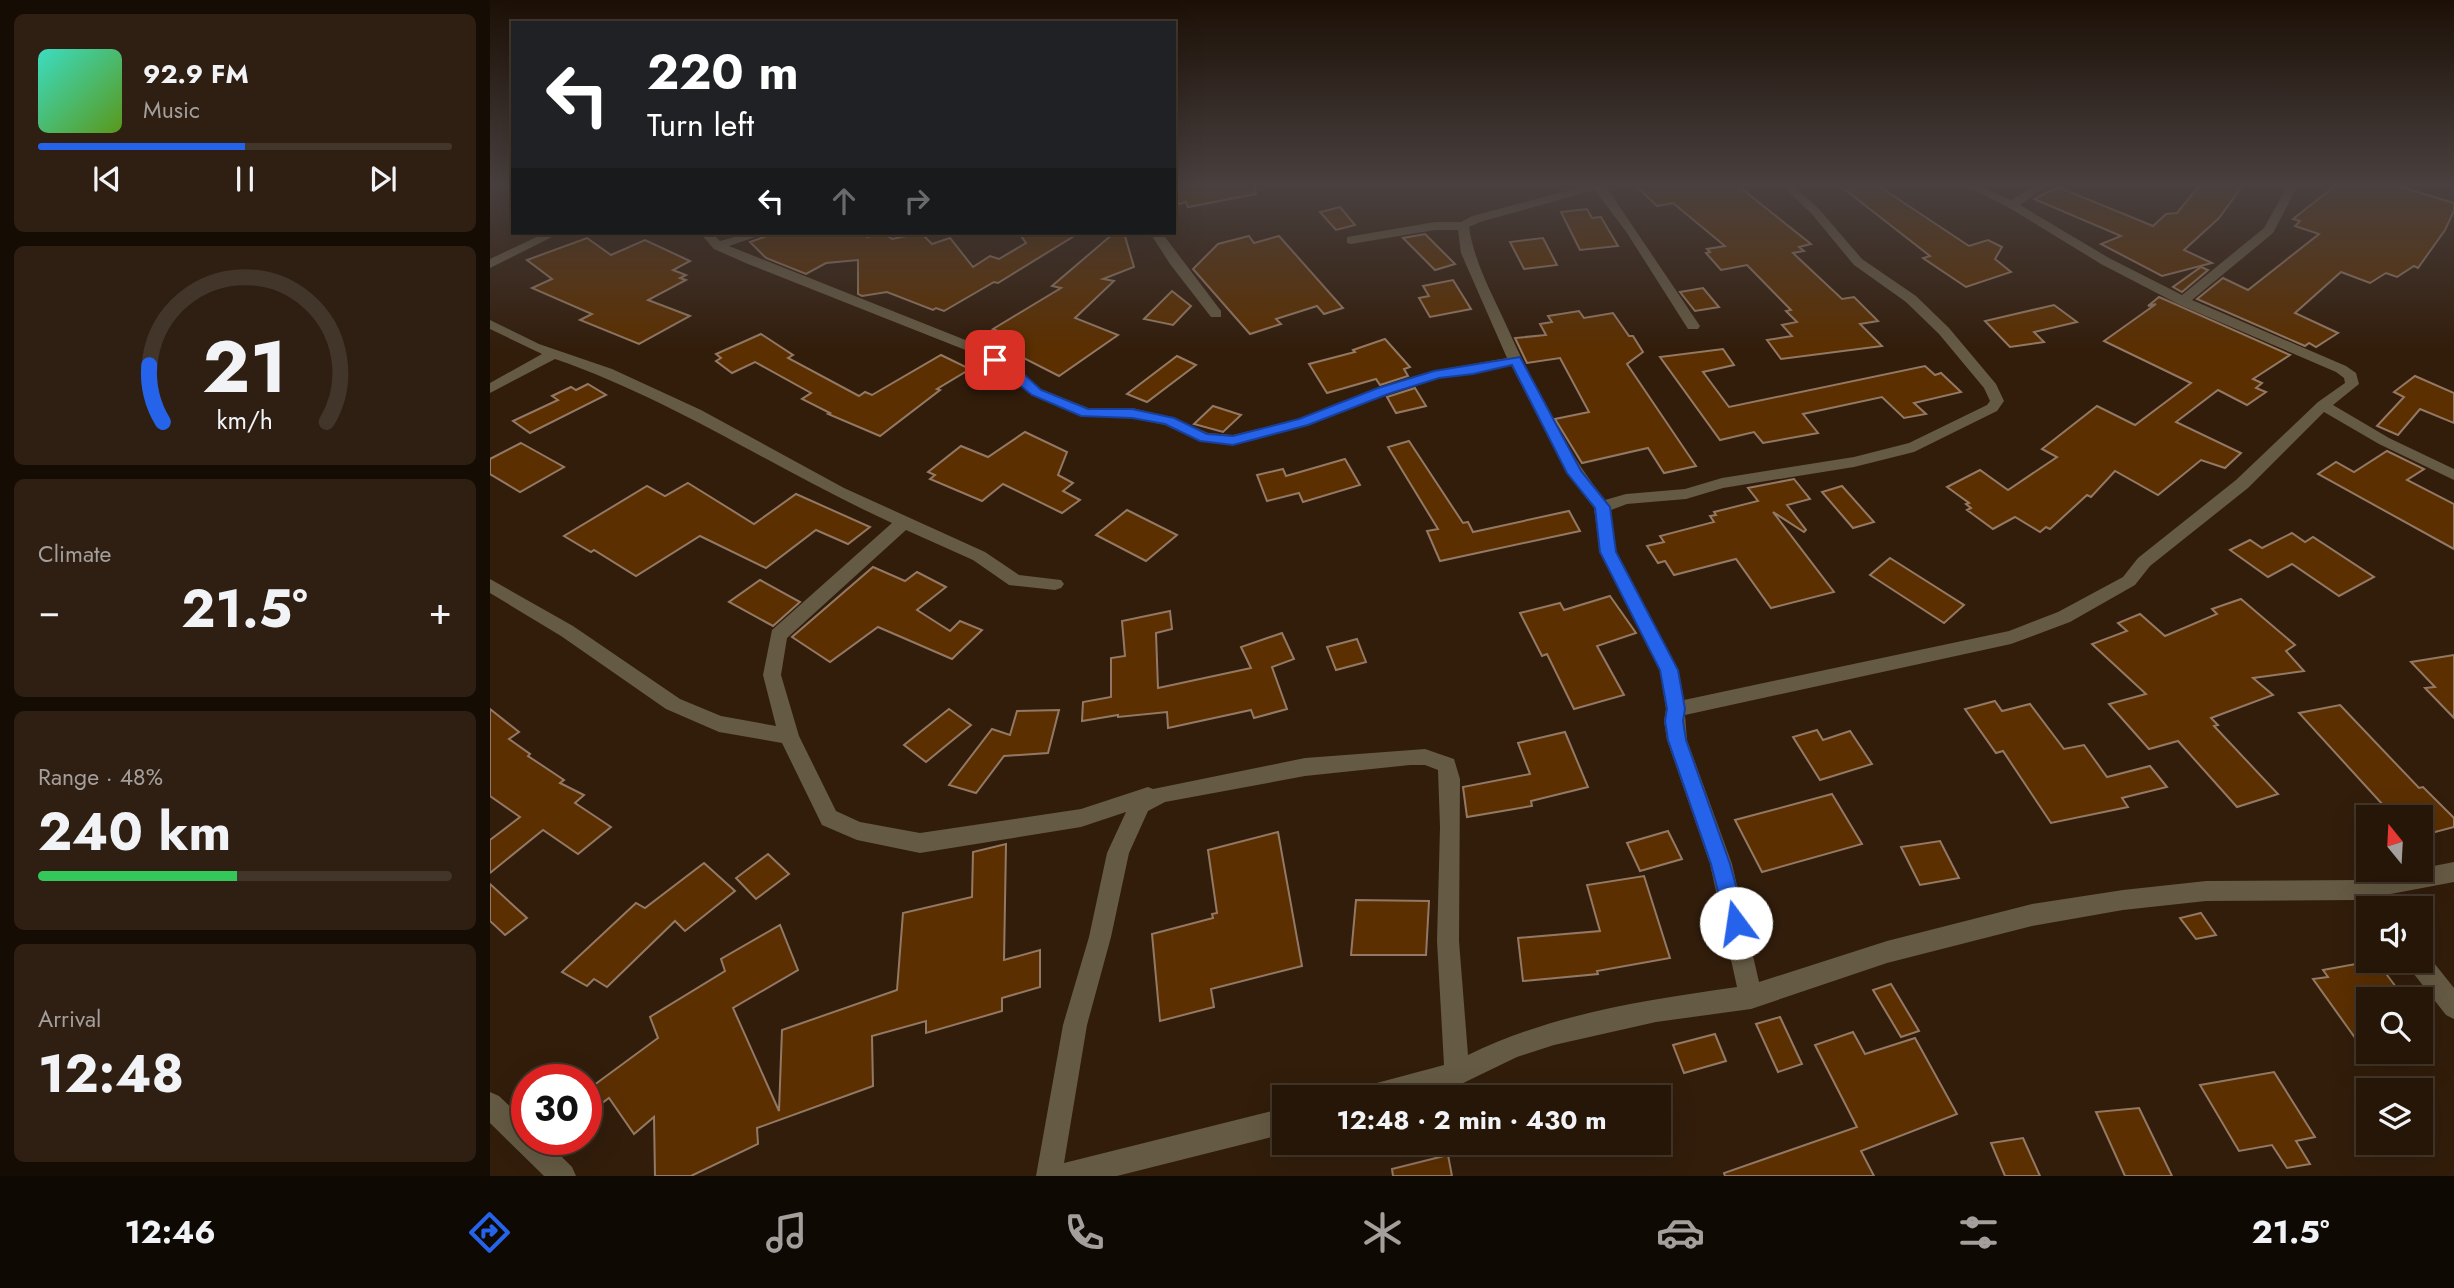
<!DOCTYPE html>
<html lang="en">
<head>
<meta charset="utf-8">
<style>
  body { margin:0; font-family:Jost,sans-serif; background:#2e1f12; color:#f1f3f6; height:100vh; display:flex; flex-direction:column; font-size:26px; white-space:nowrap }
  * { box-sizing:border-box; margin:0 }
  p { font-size:23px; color:#a49f9c }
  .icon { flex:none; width:38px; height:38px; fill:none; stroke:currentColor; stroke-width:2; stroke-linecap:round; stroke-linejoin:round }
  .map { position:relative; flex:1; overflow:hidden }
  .panel { display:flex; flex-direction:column; gap:14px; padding:14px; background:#150c04; width:490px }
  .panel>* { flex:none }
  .top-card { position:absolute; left:21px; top:21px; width:665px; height:214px; border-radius:0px; box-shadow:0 7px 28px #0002,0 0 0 2px #423529; background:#202124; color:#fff; overflow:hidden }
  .needle { width:46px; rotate:342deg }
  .fabs { position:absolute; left:1866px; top:805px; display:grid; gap:14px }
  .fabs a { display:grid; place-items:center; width:77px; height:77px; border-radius:0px; background:#261608; box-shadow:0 7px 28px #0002,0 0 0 2px #423529; font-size:35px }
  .speed { position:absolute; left:21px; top:1064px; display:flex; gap:14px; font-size:35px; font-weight:700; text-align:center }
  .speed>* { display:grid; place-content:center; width:91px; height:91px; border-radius:50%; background:#261608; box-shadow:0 7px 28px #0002,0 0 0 2px #423529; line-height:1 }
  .speed .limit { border:10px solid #d22; background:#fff; color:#111 }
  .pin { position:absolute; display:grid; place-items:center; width:60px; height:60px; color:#fff; margin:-30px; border-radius:14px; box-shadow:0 4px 10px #0006 }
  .me { position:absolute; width:77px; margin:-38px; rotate:346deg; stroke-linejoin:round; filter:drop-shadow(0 0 5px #0008) }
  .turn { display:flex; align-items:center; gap:24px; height:147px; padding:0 21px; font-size:32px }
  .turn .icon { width:91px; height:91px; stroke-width:2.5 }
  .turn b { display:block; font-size:49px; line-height:60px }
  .lanes { display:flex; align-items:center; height:66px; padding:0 21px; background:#0003; justify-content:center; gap:35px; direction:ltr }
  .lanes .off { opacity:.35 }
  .big { font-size:52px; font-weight:700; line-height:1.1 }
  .panel .card { flex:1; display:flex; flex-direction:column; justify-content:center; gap:10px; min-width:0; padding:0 24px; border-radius:10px; background:#2e1f12 }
  .panel .dial { align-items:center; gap:0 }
  .dial svg { height:182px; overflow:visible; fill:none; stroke:#423529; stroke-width:7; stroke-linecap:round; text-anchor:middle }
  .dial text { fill:#f1f3f6; stroke:none }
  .song { display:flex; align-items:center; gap:21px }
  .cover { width:84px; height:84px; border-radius:10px; background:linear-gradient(135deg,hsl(170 70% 55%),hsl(90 70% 35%)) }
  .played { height:7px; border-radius:4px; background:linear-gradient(90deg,#2563eb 50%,#423529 50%) }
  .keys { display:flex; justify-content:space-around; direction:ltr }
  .heat { display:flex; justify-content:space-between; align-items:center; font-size:38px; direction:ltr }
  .charge { height:10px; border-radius:5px; background:linear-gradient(90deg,#34c759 48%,#423529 0) }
  .trip { position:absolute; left:782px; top:1085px; width:399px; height:70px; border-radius:0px; background:#261608; box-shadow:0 7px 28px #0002,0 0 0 2px #423529; font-weight:700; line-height:70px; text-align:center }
  .menu { display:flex; height:112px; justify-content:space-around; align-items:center; background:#0f0903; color:#a49f9c }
  .menu .icon { width:49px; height:49px }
  .menu .on { color:#2563eb }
  .menu b { font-size:32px; color:#f1f3f6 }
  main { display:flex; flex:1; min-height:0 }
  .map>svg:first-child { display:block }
</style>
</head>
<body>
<main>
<section class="panel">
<div class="card">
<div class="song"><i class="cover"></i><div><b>92.9 FM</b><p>Music</p></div></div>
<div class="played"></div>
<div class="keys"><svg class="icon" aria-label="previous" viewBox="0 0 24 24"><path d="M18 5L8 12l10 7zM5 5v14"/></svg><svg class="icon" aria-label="pause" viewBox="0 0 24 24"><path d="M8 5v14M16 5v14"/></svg><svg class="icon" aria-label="next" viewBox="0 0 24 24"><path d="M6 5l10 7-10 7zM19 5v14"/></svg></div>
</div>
<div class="card dial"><svg viewBox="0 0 100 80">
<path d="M14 69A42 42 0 1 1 86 69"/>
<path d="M14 69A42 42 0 0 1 8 44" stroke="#2563eb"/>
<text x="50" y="56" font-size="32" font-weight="700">21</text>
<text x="50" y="72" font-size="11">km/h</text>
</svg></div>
<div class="card"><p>Climate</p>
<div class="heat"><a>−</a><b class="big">21.5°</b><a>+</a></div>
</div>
<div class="card"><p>Range · 48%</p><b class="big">240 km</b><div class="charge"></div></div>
<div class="card"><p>Arrival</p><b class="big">12:48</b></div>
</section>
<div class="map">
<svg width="1964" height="1176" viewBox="0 0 1964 1176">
  <rect width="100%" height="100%" fill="#321d0b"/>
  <!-- building -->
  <g fill="#5b2f00" stroke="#937965" stroke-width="2">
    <path d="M684 185H765L766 194 698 207 696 202 688 204Z"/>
    <path d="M1145 185H1247L1321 244 1309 247 1314 251 1303 253 1352 299 1364 297 1388 321 1370 324 1392 346 1291 359 1277 340 1302 336 1292 325 1307 322 1296 311 1301 310 1257 265 1231 270 1216 253 1220 252 1217 249 1235 246 1183 203 1167 206Z"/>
    <path d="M1349 185H1387L1479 246 1498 240 1512 247 1505 259 1521 272 1476 287 1433 258 1440 256Z"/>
    <path d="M1710 185H1753L1729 218 1694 250 1722 263 1672 276 1611 244 1631 236 1544 199 1568 187 1663 226 1676 214 1687 213Z"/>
    <path d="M1846 185H1905L1964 203V211L1955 230 1928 268 1924 266 1907 277 1896 273 1880 283 1851 272 1805 313 1848 333 1826 347 1819 343 1815 346 1707 299 1733 278 1758 290 1829 234 1805 226 1810 221 1803 219Z"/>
    <path d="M850 207 865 225 846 230 830 212Z"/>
    <path d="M1097 209 1102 218 1111 217 1128 246 1090 250 1071 212Z"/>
    <path d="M285 233H297L300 236 313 233H374L377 237 394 233 402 239 431 233 442 244 460 238 483 267 500 256 509 259 536 243 529 233H589L508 283 504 282 454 311 446 308 443 310 397 292 372 296 368 294V260L336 263 316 274 276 258 260 242Z"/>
    <path d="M624 233H634L644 267 613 279 624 281 585 318 628 335 569 376 518 350 531 341 503 329 571 288 562 286Z"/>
    <path d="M935 234 965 264 945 270 913 238Z"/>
    <path d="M759 236 764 243 789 236 853 308 834 314 827 306 786 319 791 324 760 334 703 269 728 244Z"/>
    <path d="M97 238 121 255 155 240 200 261 183 270 196 275 190 278 196 280 158 300 200 316 149 344 90 320 102 314 42 288 62 279 37 260Z"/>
    <path d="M1053 238 1067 265 1034 269 1020 242Z"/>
    <path d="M1711 267 1718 270 1692 292 1683 287Z"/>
    <path d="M963 280 981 309 940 317 929 298 939 296 933 286Z"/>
    <path d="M1213 288 1229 307 1205 311 1190 292Z"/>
    <path d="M682 291 701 306 683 325 654 319Z"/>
    <path d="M1669 297 1800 355 1763 379 1772 383 1766 388 1776 392 1757 405 1728 390 1686 422 1751 453 1735 468 1711 460 1668 495 1625 471 1601 497 1597 495 1560 529 1556 527 1550 532 1525 517 1503 529 1477 510 1481 508 1476 504 1479 503 1457 487 1490 470 1518 490 1567 457 1552 449 1607 406 1645 425 1701 383 1614 341 1666 304 1658 306Z"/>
    <path d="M1564 305 1587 322 1544 332 1554 342 1520 347 1495 321Z"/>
    <path d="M1089 311 1094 318 1123 313 1139 336H1143L1153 352 1137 364 1206 466 1174 473 1158 448 1092 463 1065 419 1099 412 1070 358 1037 363 1025 338 1056 335 1050 324 1062 322 1058 316Z"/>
    <path d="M271 334 303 355 298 358 369 396 375 392 382 395 451 355 480 369 447 389 450 390 390 436 338 414 340 413 312 399 321 393 265 362 242 373 226 361 231 358 226 354Z"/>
    <path d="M895 339 920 367 914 369 918 376 890 385 886 379 837 393 819 364 865 352 863 350Z"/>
    <path d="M1233 349 1244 365 1213 372 1239 407 1435 366 1445 375 1451 373 1471 392 1424 403 1436 414 1414 418 1392 397 1313 414 1328 433 1273 443 1264 432 1230 440 1170 357Z"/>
    <path d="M687 356 706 365 657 402 637 394Z"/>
    <path d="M1925 376 1964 393V423L1930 409 1908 435 1887 426 1914 397 1904 392Z"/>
    <path d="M98 384 116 395 40 433 23 421 68 400 62 396 81 387 86 390Z"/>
    <path d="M925 388 936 406 906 413 897 397Z"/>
    <path d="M723 406 751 415 733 432 704 424Z"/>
    <path d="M535 432 577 452 568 475 583 483 573 491 590 500 572 513 513 484 492 501 440 479 445 475 438 472 471 446 498 457Z"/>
    <path d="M919 441 973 523 978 522 983 532 1079 511 1090 531 950 561 937 531 948 529 898 447Z"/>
    <path d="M31 443 74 467 30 492 0 474V459Z"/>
    <path d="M1897 451 1934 469 1917 480 1964 504V549L1828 474 1846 462 1864 472Z"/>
    <path d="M855 459 870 485 813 502 809 493 777 501 767 475 793 469 796 476Z"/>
    <path d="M1304 479 1320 499 1297 505 1316 530 1314 532 1283 512 1344 592 1281 608 1246 559 1184 575 1175 561 1168 563 1157 546 1174 542 1170 536 1224 522 1220 516 1226 515 1224 512 1268 501 1258 488Z"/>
    <path d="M198 483 264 524 306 494 380 527 358 544 326 530 276 568 210 536 146 576 104 550 101 552 74 536 157 486 175 496Z"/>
    <path d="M1352 486 1384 522 1363 528 1332 492Z"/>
    <path d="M637 510 687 535 656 561 606 535Z"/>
    <path d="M1802 533 1815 542 1823 537 1884 577 1849 596 1802 564 1778 577 1740 550 1760 540 1772 548Z"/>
    <path d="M1400 558 1474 605 1454 623 1380 575Z"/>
    <path d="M383 567 415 581 427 572 456 587 427 610 460 631 470 621 492 630 462 659 388 627 340 662 302 637Z"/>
    <path d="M270 580 310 602 283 626 239 602Z"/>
    <path d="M1120 596 1146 633 1107 646 1134 695 1084 709 1057 654 1052 656 1030 613 1070 603 1074 610Z"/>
    <path d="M1751 599 1805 645 1796 651 1814 671 1763 678 1783 695 1721 718 1728 725 1724 726 1788 794 1747 807 1688 741 1659 749 1619 704 1656 694 1602 644 1637 631 1628 623 1650 614 1675 636 1727 614 1722 609Z"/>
    <path d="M680 611 682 629 666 633 668 688 761 668 751 647 792 633 804 659 782 667 797 709 764 718 761 710 678 728 677 712 628 717V715L592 721 593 702 621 697V658L635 656 632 621Z"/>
    <path d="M867 639 876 662 846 670 837 647Z"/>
    <path d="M1964 655V718L1935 688 1945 687 1921 662Z"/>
    <path d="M1505 701 1512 711 1540 704 1574 749 1594 745 1617 777 1660 766 1677 787 1632 798 1638 807 1561 823 1513 751 1506 753 1475 709Z"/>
    <path d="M1850 705 1929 788 1933 787 1964 818V827L1930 836V817H1904L1809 713Z"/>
    <path d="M0 709 29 732 19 739 40 754 38 756 74 780 70 783 94 795 85 803 121 827 88 854 53 830 0 873V840L30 817 0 796Z"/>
    <path d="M459 709 481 725 436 762 414 745Z"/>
    <path d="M569 710 558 753 514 756 486 793 459 785 502 729 520 735 527 711Z"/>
    <path d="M1327 730 1333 740 1360 731 1382 764 1330 780 1303 737Z"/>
    <path d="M1075 732 1098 787 1041 801 1042 806 977 817 973 787 1040 774 1028 743Z"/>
    <path d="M1342 794 1372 844 1272 872 1245 820Z"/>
    <path d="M1178 831 1192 859 1150 871 1137 843Z"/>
    <path d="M788 832 812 966 721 989 724 1007 670 1021 662 934 723 918 722 914 727 913 718 850Z"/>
    <path d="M1450 841 1469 878 1430 885 1411 847Z"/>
    <path d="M516 844 514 960 550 950V987L512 998V1011L436 1033V1021L382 1036 383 1086 267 1128 268 1144 201 1176H165L164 1117 144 1134 119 1098 96 1115V1091L168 1038 160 1017 235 971 231 959 290 925 308 970 243 1008 289 1111 292 1030 407 990 413 913 482 897 483 852Z"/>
    <path d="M278 854 299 874 266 899 246 878Z"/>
    <path d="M214 863 245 891 195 931 185 921 117 987 104 979 97 986 72 972 146 903 155 908Z"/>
    <path d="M1154 876 1180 958 1107 971 1108 974 1033 981 1028 938 1110 931 1097 885Z"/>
    <path d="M0 884 37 918 15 935 0 921Z"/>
    <path d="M866 900 939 901 936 955H861Z"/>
    <path d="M1711 913 1726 935 1706 939 1690 918Z"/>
    <path d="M1871 963 1879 974 1894 971 1915 999H1878V1056L1823 979 1838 977 1833 970Z"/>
    <path d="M1401 984 1429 1031 1411 1037 1383 990Z"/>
    <path d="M1290 1017 1312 1064 1288 1072 1266 1024Z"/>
    <path d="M1363 1032 1375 1054 1425 1038 1467 1114 1371 1151 1384 1176H1235L1234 1173 1367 1127 1325 1045Z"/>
    <path d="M1225 1034 1236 1061 1194 1073 1183 1045Z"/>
    <path d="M1784 1072 1825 1137 1806 1141 1820 1164 1797 1168 1782 1145 1749 1151 1710 1085Z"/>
    <path d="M1649 1108 1682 1176H1635L1606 1112Z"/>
    <path d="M1533 1138 1550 1176H1515L1501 1143Z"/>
    <path d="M958 1155 962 1176H903L902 1169Z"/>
  </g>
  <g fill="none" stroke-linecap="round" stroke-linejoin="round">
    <!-- minor -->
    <g fill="#655a43" fill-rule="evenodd">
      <path d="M1099 185H1115L1210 326 1208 329H1198L1137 233 1105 190 990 222 979 227C984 260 999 288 1013 318 1041 380 1072 446 1115 500L1136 494 1195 489 1232 478 1364 457 1419 443 1497 405 1500 401 1494 388 1449 334 1416 302 1364 265 1321 213 1291 185H1302L1329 209 1372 259 1426 296 1459 328 1506 384 1514 401 1507 411 1424 452 1364 467 1233 488 1196 499 1137 504 1121 510 1126 552 1188 670 1194 700 1519 631 1568 612 1633 577 1648 558 1746 480 1828 402 1855 383 1854 378 1846 372 1688 304 1611 264 1518 207 1473 185H1487L1521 200 1546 185H1558L1530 205 1619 258 1692 295 1774 228 1798 185H1808L1783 233 1702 300 1856 366 1866 373 1869 384 1843 405 1899 438 1964 469V480L1889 444 1834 412 1758 488 1660 566 1645 585 1580 622 1521 644 1195 715 1197 740 1242 864 1269 982 1397 941 1542 904 1633 890 1716 881 1871 880 1964 862V882L1890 896 1897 908H1878V915L1866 900 1716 901 1633 910 1542 926 1397 963 1261 1009 1166 1022 1064 1045 1027 1057 967 1086 928 1097H870L874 1088 883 1084 954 1065 947 941 950 827 948 770 935 765H920L815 776 675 802 658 811 639 853 621 937 597 1025 574 1163 794 1108V1134L627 1176H546L573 1025 599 937 617 853 636 812 591 827 430 853 367 840 332 825 292 743 229 732 176 709 71 636 0 593V579L83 626 190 699 231 716 286 726 273 675 282 630 402 523C288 471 184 400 65 359L0 393V383L52 354 0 329V320L49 344 122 369 211 410 354 488 495 552 529 575 571 580 574 584 571 588 565 590 519 585 483 560 416 530 297 638 291 675 309 736 346 811 370 822 430 833 591 809 658 787 663 789 815 758 935 749 964 759 970 779 969 941 978 1055C1062 1014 1155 1000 1247 987L1220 864 1177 740 1174 721 1176 709 1170 670 1110 552 1104 508 1077 473 1021 365 983 374 950 378 898 394 818 425 743 445 710 441 675 425 642 418 591 416 541 395 516 373 483 353 258 264 224 249 210 233H222L230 241 259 233H277L239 246 493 347 526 367 551 389 598 408H642L684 418 718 433 743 435 808 419 888 388 943 371 1017 358 971 253 968 230H945L861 244 857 243V237L945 222H971L982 216Z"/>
      <path d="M55 233H70L0 268V259Z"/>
      <path d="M660 233H672L731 311V317H721L680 264Z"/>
      <path d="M1930 951 1936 953 1964 988V1019L1956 1015 1920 969 1917 961H1930Z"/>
      <path d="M0 1092 9 1096 37 1123V1139H54L82 1167 86 1176H54L0 1123Z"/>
    </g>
  </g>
  <!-- sky -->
  <linearGradient id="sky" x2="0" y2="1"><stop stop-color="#1c1006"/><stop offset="0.53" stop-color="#49403f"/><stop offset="1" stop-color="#49403f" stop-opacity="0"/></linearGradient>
  <rect width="1964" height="349" fill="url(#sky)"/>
  <!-- route -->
  <path fill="#2563eb" stroke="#184099" stroke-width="2" d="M505 356 526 367 551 390 598 409H642L684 418 717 434 743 436 809 419 888 388 944 371 1030 357 1091 471 1120 507 1126 552 1188 670 1195 709 1193 721 1196 740 1240 864 1256 923 1253 930 1246 933 1239 930 1236 923 1221 864 1178 740 1175 721 1177 709 1170 670 1110 552 1105 508 1077 473 1022 365 983 374 949 378 898 394 818 425 743 445 710 441 675 424 642 418 591 416 542 395 498 360Z"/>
</svg>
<div class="fabs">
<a><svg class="needle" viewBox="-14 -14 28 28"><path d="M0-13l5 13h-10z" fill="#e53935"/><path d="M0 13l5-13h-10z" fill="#a49f9c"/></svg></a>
<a><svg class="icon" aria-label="sound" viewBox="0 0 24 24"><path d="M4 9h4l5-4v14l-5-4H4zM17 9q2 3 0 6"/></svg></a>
<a><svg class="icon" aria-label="search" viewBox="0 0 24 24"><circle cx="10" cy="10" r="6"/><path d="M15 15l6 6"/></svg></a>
<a><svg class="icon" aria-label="layers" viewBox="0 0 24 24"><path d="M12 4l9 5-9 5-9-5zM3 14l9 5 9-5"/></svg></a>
</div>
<div class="speed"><div class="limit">30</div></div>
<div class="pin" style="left:505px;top:360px;background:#d93025"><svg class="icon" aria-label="arrive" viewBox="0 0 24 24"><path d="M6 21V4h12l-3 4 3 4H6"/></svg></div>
<svg class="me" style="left:1246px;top:923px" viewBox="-20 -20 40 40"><circle r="19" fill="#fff"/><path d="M0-13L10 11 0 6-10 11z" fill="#2563eb"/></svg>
<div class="trip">12:48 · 2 min · 430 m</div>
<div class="top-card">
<div class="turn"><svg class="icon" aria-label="left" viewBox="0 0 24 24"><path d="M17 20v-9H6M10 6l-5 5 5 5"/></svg><div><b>220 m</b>Turn left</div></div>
<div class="lanes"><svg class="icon" aria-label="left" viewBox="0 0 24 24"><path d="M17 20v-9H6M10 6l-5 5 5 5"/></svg><svg class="icon off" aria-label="ahead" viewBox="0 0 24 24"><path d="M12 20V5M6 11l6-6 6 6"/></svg><svg class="icon off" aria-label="right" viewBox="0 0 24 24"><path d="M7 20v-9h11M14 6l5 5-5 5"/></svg></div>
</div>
</div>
</main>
<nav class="menu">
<b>12:46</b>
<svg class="icon on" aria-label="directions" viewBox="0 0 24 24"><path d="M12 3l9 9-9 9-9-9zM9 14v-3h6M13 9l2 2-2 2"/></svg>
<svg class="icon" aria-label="music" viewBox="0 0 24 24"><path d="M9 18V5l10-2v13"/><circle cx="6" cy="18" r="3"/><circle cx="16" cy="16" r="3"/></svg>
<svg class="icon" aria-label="phone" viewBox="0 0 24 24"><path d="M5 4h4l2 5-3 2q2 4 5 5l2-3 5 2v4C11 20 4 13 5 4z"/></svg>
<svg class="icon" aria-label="climate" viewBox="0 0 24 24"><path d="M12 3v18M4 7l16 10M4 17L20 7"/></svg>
<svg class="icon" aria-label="car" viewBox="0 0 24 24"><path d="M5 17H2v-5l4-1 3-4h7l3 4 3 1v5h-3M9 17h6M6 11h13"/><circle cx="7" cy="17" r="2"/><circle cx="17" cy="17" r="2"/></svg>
<svg class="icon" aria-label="filters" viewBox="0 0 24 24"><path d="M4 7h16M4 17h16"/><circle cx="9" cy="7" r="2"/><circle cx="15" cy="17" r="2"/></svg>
<b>21.5°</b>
</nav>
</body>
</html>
